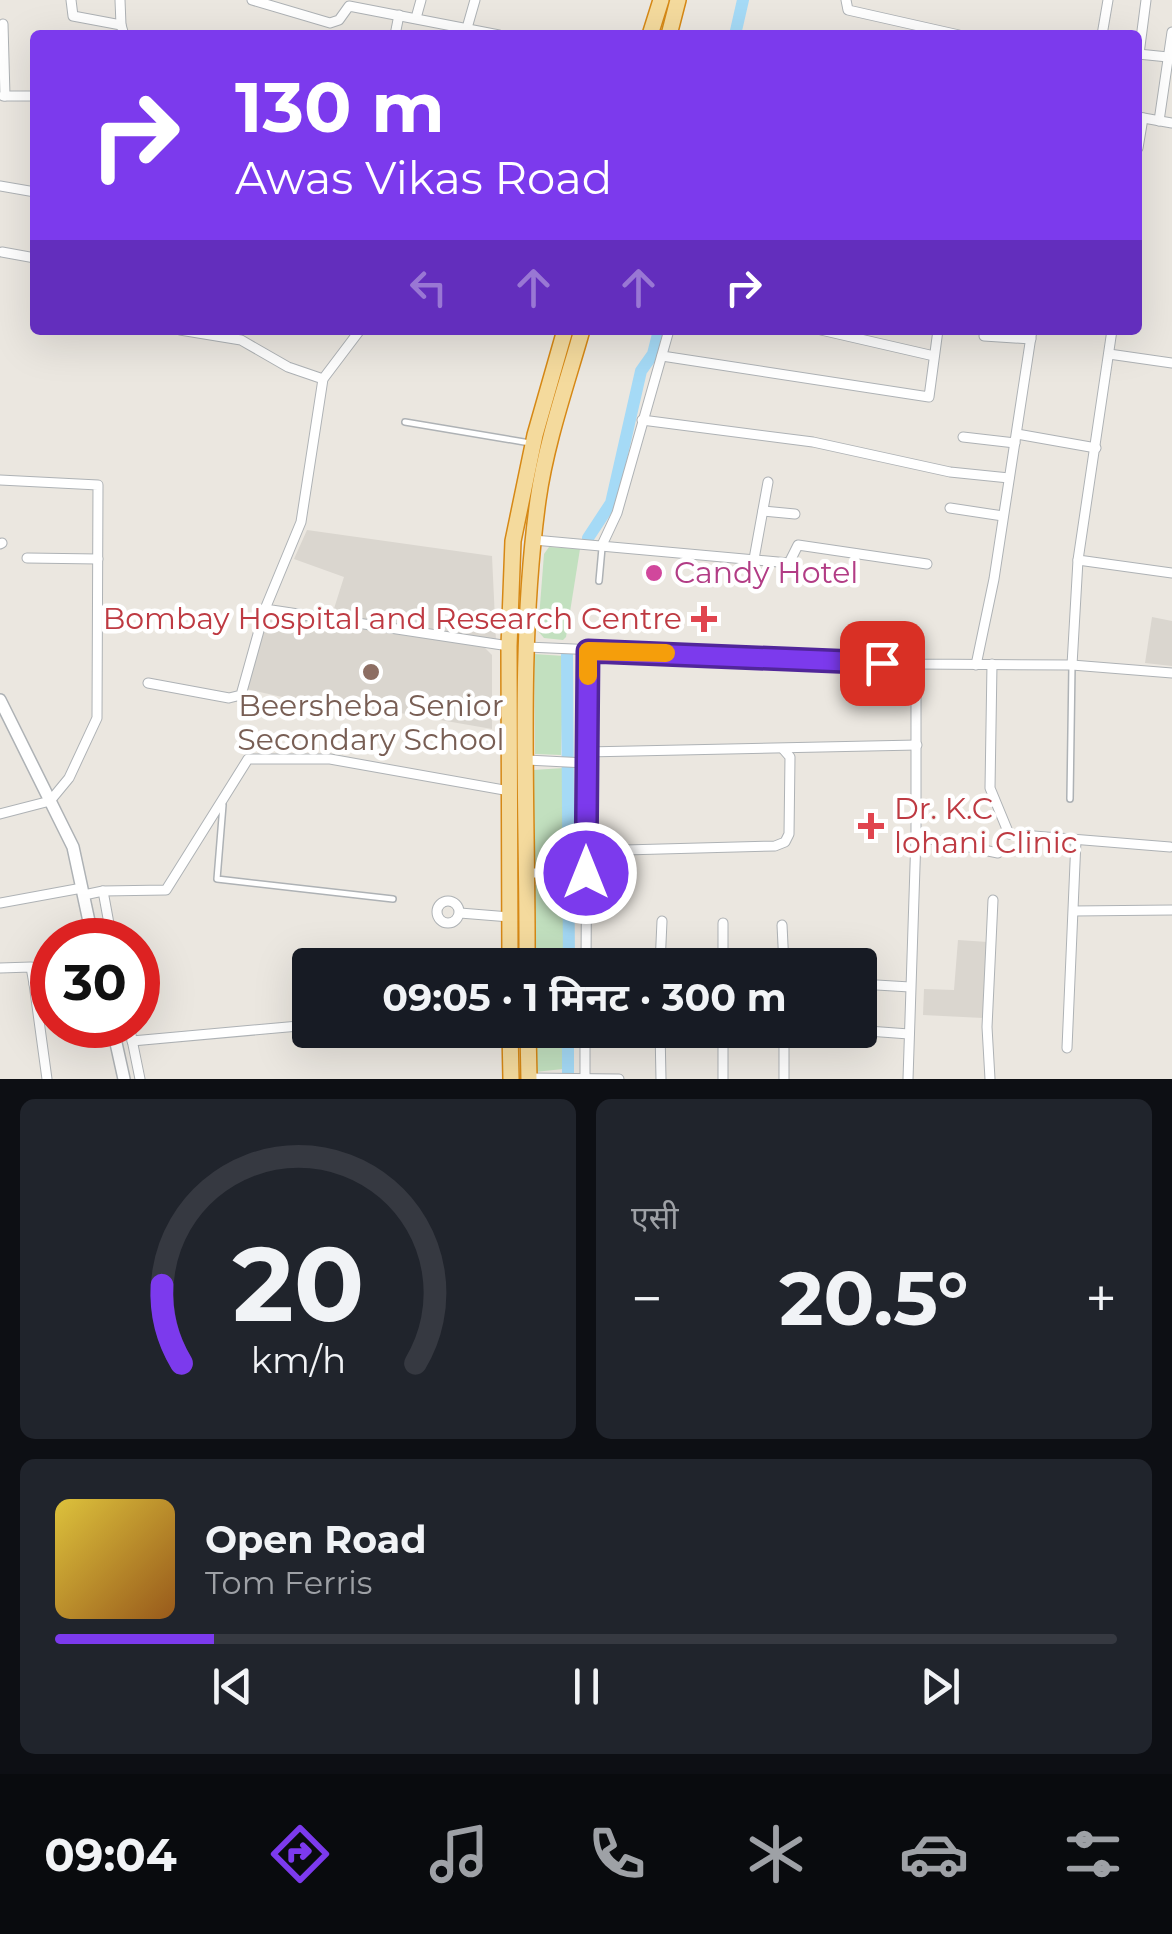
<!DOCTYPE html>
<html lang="hi">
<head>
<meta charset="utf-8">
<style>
  body { margin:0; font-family:Montserrat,"Noto Sans Devanagari",sans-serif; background:#20242c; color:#f1f3f6; height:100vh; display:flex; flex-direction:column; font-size:38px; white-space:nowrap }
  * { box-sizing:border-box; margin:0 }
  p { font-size:32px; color:#9ea1a6 }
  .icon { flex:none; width:55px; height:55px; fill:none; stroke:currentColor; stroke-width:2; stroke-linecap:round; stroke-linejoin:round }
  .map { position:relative; height:1079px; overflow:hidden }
  .panel { display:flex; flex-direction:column; gap:20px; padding:20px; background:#0d0f14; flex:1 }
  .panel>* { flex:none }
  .banner { position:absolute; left:30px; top:30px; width:1112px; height:305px; border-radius:10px; box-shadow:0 10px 40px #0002; background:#7c3aed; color:#fff; overflow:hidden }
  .speed { position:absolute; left:30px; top:918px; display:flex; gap:20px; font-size:50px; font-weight:700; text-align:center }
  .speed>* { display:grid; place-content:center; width:130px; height:130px; border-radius:50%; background:#171b24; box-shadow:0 10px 40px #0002; line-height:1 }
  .speed .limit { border:15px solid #d22; background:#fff; color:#111 }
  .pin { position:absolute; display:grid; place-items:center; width:85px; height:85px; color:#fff; margin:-42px; border-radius:20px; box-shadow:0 5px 15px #0006 }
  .me { position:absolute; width:110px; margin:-55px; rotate:0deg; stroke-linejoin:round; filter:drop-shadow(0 0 8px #0008) }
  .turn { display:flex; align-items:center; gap:35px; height:210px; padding:0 40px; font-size:45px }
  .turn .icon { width:130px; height:130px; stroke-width:2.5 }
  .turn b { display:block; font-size:70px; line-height:85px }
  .lanes { display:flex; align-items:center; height:95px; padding:0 40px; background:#0003; justify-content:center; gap:50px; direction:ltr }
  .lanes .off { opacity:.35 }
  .big { font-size:75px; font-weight:700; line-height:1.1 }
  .panel .card { flex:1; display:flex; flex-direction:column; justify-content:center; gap:15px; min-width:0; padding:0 35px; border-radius:15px; background:#20242c }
  .panel .dial { align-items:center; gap:0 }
  .dial svg { height:260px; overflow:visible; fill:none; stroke:#363941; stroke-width:7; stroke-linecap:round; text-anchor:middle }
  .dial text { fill:#f1f3f6; stroke:none }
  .song { display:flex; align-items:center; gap:30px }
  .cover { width:120px; height:120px; border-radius:15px; background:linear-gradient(135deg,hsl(50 70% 55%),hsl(30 70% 35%)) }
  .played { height:10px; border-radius:5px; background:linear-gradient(90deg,#7c3aed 15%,#363941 15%) }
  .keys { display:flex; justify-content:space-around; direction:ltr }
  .heat { display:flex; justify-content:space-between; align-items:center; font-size:55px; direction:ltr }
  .panel .tiles { flex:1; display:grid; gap:20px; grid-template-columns:1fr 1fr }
  .card:last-child { grid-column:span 2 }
  .trip { position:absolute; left:292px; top:948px; width:585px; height:100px; border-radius:10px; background:#171b24; box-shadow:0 10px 40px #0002; font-weight:700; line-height:100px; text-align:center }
  .dock { display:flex; height:160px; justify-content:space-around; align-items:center; background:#090b0e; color:#9ea1a6 }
  .dock .icon { width:70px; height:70px }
  .dock .active { color:#7c3aed }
  .dock b { font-size:45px; color:#f1f3f6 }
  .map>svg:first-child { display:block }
</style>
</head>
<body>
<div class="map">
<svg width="1172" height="1079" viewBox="0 0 1172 1079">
  <rect width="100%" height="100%" fill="#ebe7e0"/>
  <!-- education -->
  <g fill="#dad6cf">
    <path d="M307 530 492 556 496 641 332 615 344 577 294 559Z"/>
    <path d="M268 614 484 647 492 655V729L377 709 325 702 323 706 246 689Z"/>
    <path d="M1152 617 1172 621V666L1145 663Z"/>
    <path d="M958 940 988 942 983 1018 923 1015 924 989 954 990Z"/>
  </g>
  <!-- green -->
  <g fill="#c2e0bf">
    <path d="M549 547 580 549 566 637 563 640 544 638 538 631 544 554Z"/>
    <path d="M534 654 564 656 561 755 535 754Z"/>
    <path d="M564 768 566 869 535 868 533 770Z"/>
    <path d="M533 885H563V965H534Z"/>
    <path d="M535 1030H563V1069L535 1072Z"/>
  </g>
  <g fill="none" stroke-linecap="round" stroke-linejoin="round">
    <!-- canal -->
    <g stroke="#a5daf6" stroke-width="12">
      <path d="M735 35 743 0"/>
      <path d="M588 538 611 503 641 371 653 354 659 330"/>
      <path d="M567 655 569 965"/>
      <path d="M568 1030V1079"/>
    </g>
    <!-- service casing -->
    <g stroke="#aeb2b5" stroke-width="8">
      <g id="service">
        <path d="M405 422 530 443"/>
        <path d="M599 581 602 548"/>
        <path d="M1070 799 1072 665"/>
        <path d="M223 805 217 879 393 899"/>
      </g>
    </g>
    <!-- minor casing -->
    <g stroke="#aeb2b5" stroke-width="11">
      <g id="minor">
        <path d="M71 0 73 16 121 25 124 35"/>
        <path d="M120 0 121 25"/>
        <path d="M252 0 330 23 339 20 349 6 499 35"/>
        <path d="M846 0 848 10 959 35"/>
        <path d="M416 18 421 0"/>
        <path d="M3 24 5 96"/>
        <path d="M467 28 475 0"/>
        <path d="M395 35 399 15"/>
        <path d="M1102 35 1108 0"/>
        <path d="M1138 54 1168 57"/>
        <path d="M1139 54 1146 0"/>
        <path d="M3 96H35"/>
        <path d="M1138 117 1172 123"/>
        <path d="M1159 121 1172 32"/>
        <path d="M1138 148 1143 118"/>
        <path d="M0 186 35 192"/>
        <path d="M2 252 35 258"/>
        <path d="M180 330 241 340 288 367 323 379"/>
        <path d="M360 330 323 379 301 522 265 609 509 646"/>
        <path d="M821 330 934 356"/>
        <path d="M984 336 1031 339"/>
        <path d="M1109 354 1172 363"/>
        <path d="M662 356 929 397 938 330"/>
        <path d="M642 420 813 442 950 472 1009 478"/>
        <path d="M1017 434 1096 448"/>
        <path d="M963 437 1015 443"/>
        <path d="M0 480 98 485 97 718 69 778 50 801 0 814"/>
        <path d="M950 508 1003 516"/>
        <path d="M763 511 795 514"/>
        <path d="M534 540 789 563 798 545 927 564"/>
        <path d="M0 544 2 543"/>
        <path d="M602 545 617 513 669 330"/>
        <path d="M27 558 98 559"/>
        <path d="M754 559 768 482"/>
        <path d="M1078 560 1172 573"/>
        <path d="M527 647 916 664 1072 665 1172 673"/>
        <path d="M992 664 990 788 1009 834 1170 847"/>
        <path d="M976 665 994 579 1032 330"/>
        <path d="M1072 665 1078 560 1112 330"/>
        <path d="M148 683 229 698 241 695 265 609"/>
        <path d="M586 752 917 745"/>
        <path d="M527 760 586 763"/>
        <path d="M916 836 998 853"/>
        <path d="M587 851 775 846 785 842 789 834 790 757 783 749"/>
        <path d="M528 873H587"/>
        <path d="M103 891 112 940"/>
        <path d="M84 895 103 891 166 890 248 759H330L510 791"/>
        <circle cx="448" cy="912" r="11"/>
        <path d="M0 903 82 888"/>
        <path d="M1074 911 1172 910"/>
        <path d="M460 913 510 917"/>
        <path d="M723 923V965"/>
        <path d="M782 925 784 965"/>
        <path d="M586 965 588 651"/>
        <path d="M660 965 662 921"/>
        <path d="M0 968 31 967 34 984 52 982"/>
        <path d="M34 984 47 1079"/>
        <path d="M860 984 910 987"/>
        <path d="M129 1025 140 1079"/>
        <path d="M660 1030 661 1079"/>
        <path d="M854 1030 909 1034"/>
        <path d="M132 1041 310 1025"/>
        <path d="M1067 1048 1076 840"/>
        <path d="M529 1078 619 1079"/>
        <path d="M585 1079V1030"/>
        <path d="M723 1079V1030"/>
        <path d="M784 1079V1030"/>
        <path d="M908 1079 916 836V664"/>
        <path d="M990 1079 987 1027 993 900"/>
      </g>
    </g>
    <!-- tertiary casing -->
    <g stroke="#aeb2b5" stroke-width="14">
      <g id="tertiary">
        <path d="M0 700 73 847 93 940"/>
        <path d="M112 1025 124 1079"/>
      </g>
    </g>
    <!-- trunk casing -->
    <g stroke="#d68815" stroke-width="18">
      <g id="trunk">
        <path d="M650 35 661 0"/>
        <path d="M669 35 678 0"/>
        <path d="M510 965 509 646 513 541 535 435 565 330"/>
        <path d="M527 965C528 811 517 653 538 500 546 443 566 386 582 330"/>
        <path d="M510 1030 511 1079"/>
        <path d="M528 1030 529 1079"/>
      </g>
    </g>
    <!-- service -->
    <use href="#service" stroke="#fff" stroke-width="5"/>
    <!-- minor -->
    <use href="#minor" stroke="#fff" stroke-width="9"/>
    <!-- tertiary -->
    <use href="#tertiary" stroke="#fff" stroke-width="11"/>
    <!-- trunk -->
    <use href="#trunk" stroke="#f4da9d" stroke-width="15"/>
  </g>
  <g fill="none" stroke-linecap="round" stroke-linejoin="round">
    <!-- route casing -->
    <g stroke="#51269a" stroke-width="25">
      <path id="route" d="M586 873 588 651 882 663"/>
    </g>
    <!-- route -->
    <use href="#route" stroke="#7c3aed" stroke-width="18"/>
    <!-- slow -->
    <path stroke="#f59e0b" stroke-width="18" d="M588 676V651L666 653"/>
  </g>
  <!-- markers -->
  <circle fill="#d1479c" stroke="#fff" stroke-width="4" cx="654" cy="573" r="10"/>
  <g fill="#e0444e" stroke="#fff" stroke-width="4">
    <path d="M699 604h10v10h10v10h-10v10h-10v-10h-10v-10h10z"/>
    <path d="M866 811h10v10h10v10h-10v10h-10v-10h-10v-10h10z"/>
  </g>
  <circle fill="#8d6e63" stroke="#fff" stroke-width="4" cx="371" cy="672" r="10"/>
  <g text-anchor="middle" stroke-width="9" stroke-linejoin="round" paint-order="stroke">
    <!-- hotel labels -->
    <g font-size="30" fill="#b23c85" stroke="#fff" text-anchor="start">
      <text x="674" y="583">Candy Hotel</text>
    </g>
    <!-- health labels -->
    <g font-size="30" fill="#be3a42" stroke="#fff" text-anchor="end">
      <text x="682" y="629">Bombay Hospital and Research Centre</text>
      <text x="894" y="819" text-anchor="start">Dr. K.C<tspan x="894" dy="34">lohani Clinic</tspan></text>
    </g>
    <!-- education labels -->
    <g font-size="30" fill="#785e54" stroke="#fff">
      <text x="371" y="716">Beersheba Senior<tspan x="371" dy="34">Secondary School</tspan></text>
    </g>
  </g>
</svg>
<div class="speed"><div class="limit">30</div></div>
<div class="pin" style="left:882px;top:663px;background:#d93025"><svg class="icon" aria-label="arrive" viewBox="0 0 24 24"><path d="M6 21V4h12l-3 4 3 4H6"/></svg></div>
<svg class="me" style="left:586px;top:873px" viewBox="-20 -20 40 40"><circle r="17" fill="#7c3aed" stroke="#fff" stroke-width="3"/><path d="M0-11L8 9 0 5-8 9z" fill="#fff"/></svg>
<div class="trip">09:05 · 1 मिनट · 300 m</div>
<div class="banner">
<div class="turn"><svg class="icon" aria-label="right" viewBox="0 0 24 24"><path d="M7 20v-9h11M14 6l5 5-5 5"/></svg><div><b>130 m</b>Awas Vikas Road</div></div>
<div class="lanes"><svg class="icon off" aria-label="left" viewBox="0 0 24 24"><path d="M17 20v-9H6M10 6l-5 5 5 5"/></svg><svg class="icon off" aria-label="ahead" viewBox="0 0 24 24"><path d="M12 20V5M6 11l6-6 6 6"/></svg><svg class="icon off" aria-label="ahead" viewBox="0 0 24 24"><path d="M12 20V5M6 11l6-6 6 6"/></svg><svg class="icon" aria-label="right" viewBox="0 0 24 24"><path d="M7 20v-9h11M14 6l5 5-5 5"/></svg></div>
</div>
</div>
<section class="panel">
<div class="tiles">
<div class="card dial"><svg viewBox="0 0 100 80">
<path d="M14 69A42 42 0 1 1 86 69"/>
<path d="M14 69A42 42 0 0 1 8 45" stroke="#7c3aed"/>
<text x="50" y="56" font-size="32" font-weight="700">20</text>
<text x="50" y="72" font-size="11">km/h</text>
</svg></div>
<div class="card"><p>एसी</p>
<div class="heat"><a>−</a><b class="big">20.5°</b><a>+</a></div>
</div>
<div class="card">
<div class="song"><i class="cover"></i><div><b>Open Road</b><p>Tom Ferris</p></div></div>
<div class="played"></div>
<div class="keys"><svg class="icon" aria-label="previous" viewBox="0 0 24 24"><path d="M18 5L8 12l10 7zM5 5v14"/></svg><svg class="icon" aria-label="pause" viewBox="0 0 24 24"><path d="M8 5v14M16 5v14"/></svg><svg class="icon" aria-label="next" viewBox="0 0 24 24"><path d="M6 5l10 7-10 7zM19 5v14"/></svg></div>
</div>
</div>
</section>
<nav class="dock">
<b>09:04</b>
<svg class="icon active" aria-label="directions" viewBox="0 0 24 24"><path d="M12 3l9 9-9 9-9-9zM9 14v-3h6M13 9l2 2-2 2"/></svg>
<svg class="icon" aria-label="music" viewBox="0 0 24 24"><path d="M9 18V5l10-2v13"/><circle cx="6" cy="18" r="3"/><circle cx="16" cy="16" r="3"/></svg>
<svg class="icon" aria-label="phone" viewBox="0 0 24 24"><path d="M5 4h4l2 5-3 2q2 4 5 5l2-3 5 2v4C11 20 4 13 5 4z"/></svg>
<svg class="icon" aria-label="climate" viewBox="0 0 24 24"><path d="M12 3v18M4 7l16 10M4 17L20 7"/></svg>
<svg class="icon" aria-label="car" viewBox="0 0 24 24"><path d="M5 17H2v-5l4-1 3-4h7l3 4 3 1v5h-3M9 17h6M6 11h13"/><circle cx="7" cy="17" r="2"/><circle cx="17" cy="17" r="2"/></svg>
<svg class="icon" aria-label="filters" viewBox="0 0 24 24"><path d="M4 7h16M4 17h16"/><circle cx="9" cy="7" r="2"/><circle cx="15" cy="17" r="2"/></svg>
</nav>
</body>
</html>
